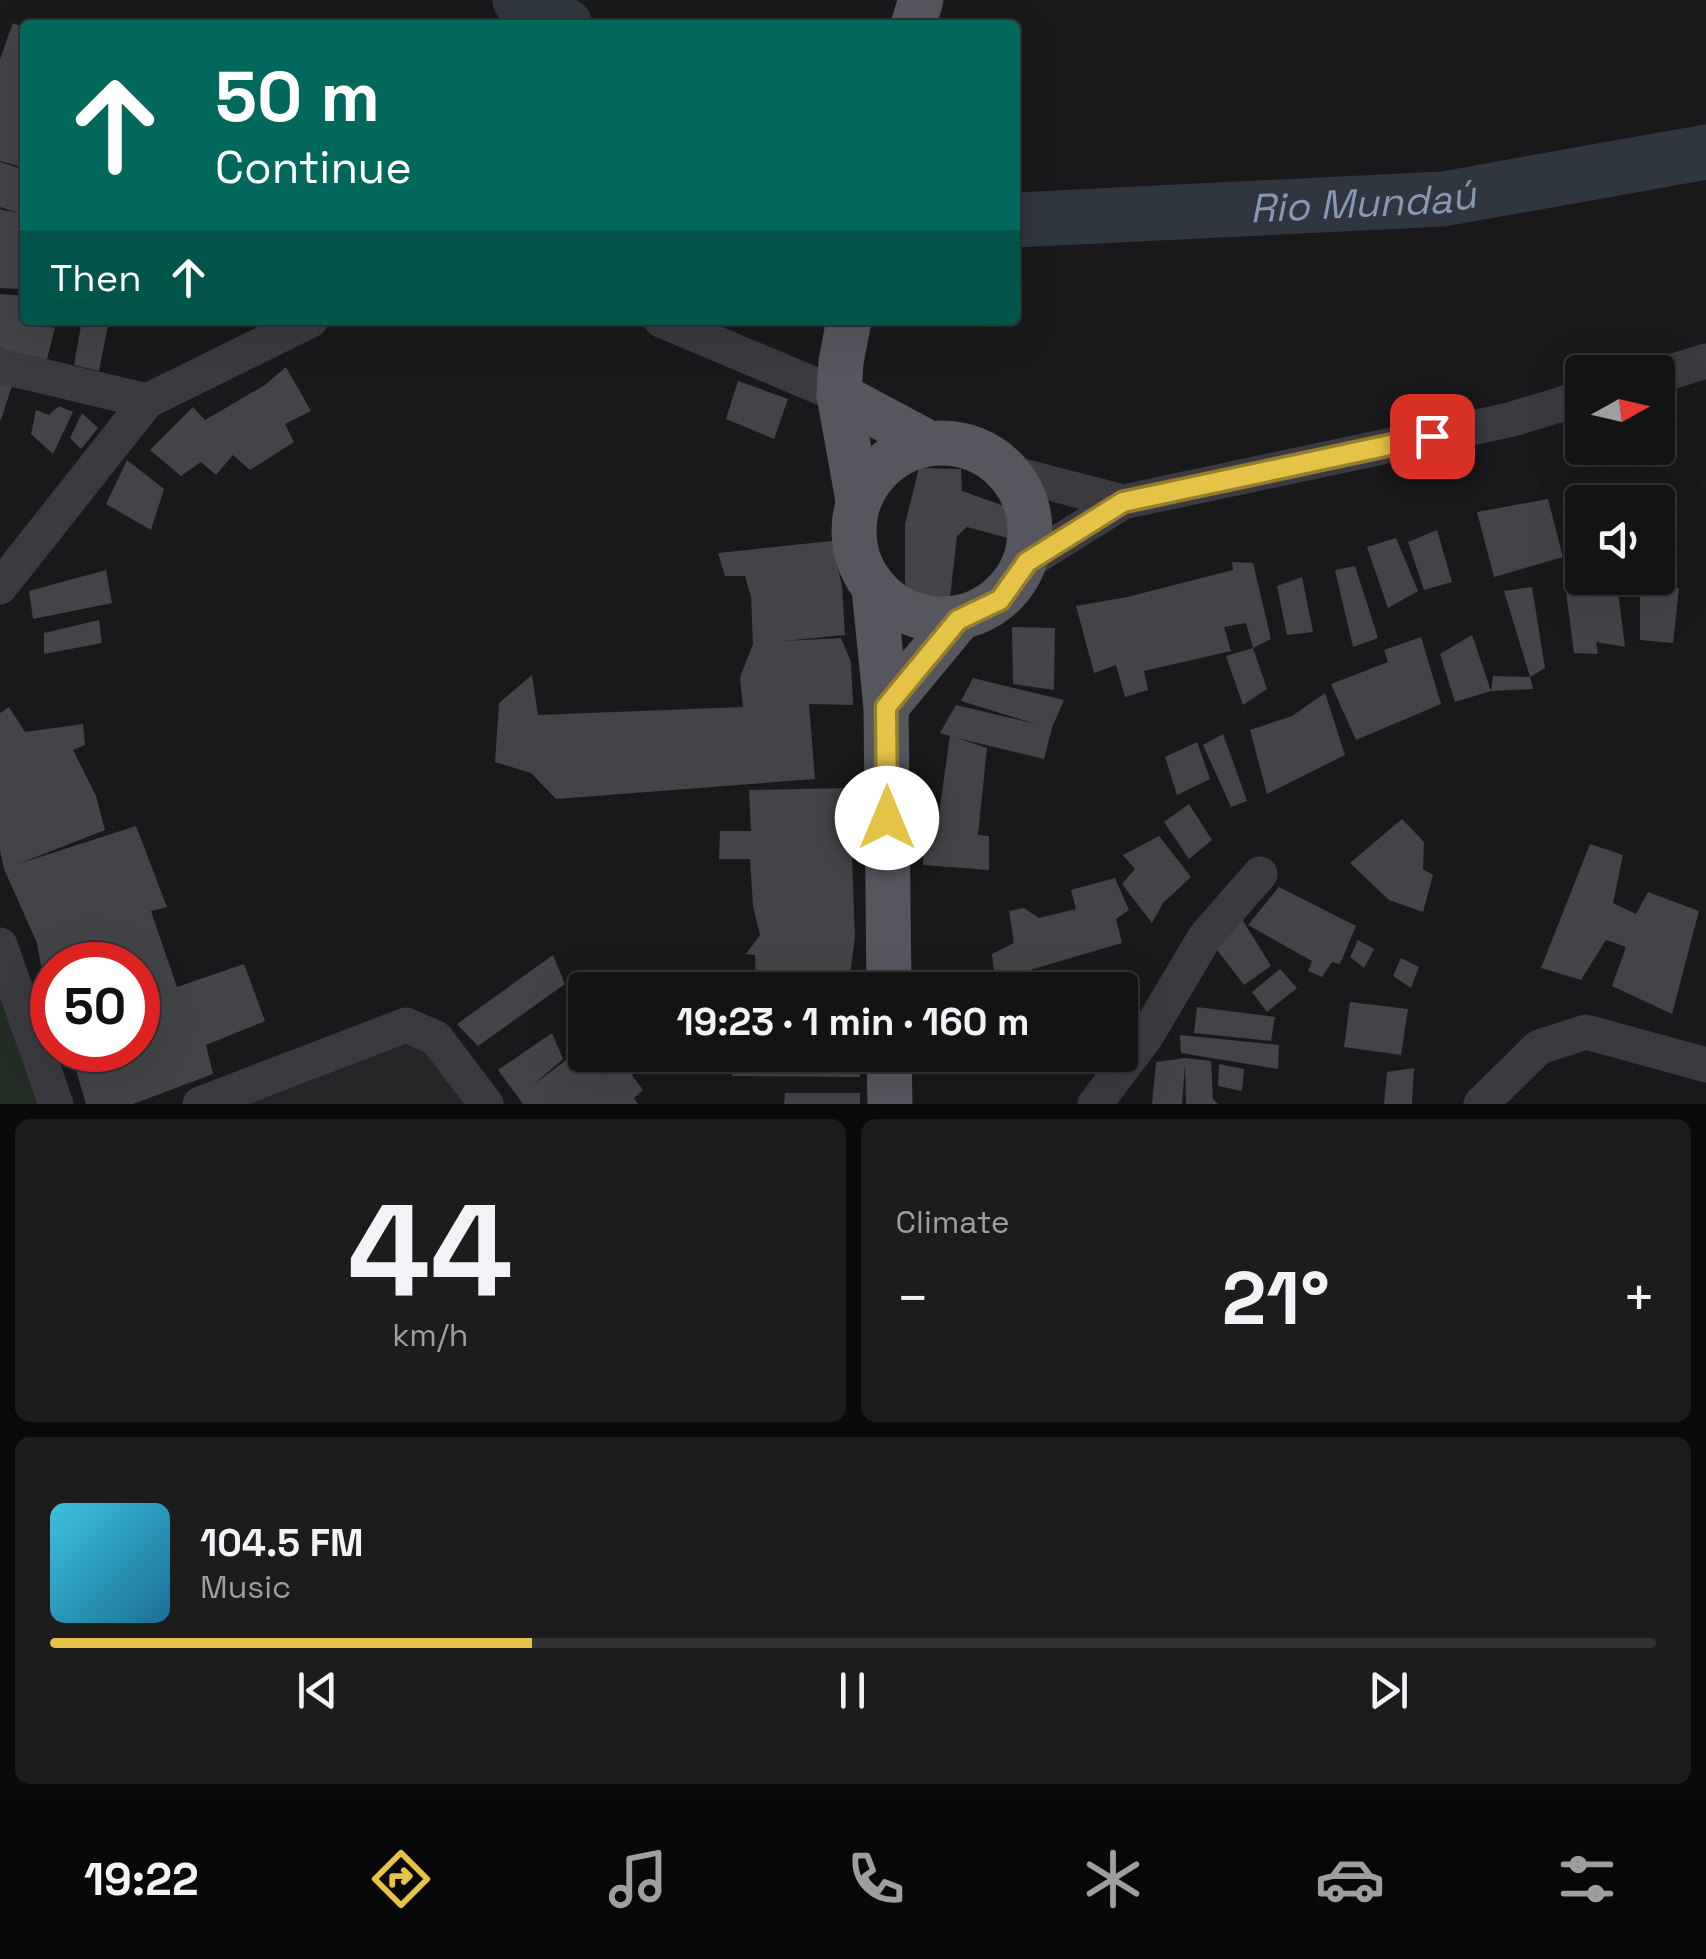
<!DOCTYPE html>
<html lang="en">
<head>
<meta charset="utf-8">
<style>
  body { margin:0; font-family:"Space Grotesk",sans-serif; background:#1c1c1d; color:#f1f3f6; height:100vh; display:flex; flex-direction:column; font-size:38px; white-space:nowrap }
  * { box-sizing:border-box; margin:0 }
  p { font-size:32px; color:#9d9ea0 }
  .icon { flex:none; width:55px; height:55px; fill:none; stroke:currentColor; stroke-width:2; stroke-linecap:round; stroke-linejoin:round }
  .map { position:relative; height:1104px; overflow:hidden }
  .drawer { display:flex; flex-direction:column; gap:15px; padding:15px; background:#0a0a0b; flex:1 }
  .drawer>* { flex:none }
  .banner { position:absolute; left:20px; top:20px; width:1000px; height:305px; border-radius:10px; box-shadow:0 10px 40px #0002,0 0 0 2px #323234; background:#00695c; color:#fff; overflow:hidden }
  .needle { width:65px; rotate:82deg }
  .tools { position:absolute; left:1565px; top:355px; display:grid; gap:20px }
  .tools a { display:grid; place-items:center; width:110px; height:110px; border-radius:10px; background:#131314; box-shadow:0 10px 40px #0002,0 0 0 2px #323234; font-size:50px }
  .speed { position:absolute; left:30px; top:942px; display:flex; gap:20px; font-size:50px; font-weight:700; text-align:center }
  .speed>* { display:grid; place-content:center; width:130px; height:130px; border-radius:50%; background:#131314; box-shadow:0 10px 40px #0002,0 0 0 2px #323234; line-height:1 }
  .speed .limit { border:15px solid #d22; background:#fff; color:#111 }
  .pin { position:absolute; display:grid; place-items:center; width:85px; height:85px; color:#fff; margin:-42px; border-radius:20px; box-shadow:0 5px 15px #0006 }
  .me { position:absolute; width:110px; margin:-55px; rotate:0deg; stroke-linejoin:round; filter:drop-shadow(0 0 8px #0008) }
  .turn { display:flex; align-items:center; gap:35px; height:210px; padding:0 30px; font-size:45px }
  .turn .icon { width:130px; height:130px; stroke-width:2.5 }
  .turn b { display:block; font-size:70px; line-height:85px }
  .then { display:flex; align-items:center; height:95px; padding:0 30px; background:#0003; gap:20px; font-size:38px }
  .big { font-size:75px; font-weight:800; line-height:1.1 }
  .drawer .tile { flex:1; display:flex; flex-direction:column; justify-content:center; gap:15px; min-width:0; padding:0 35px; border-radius:15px; background:#1c1c1d }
  .drawer .dial { align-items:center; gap:0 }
  .dial b { font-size:130px; line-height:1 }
  .song { display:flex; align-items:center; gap:30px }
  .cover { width:120px; height:120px; border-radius:15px; background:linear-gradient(135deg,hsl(190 70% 55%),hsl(200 70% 35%)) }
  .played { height:10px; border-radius:5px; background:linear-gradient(90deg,#e5c347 30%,#323234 30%) }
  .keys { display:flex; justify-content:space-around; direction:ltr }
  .heat { display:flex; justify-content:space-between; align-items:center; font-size:55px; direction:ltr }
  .drawer .tiles { flex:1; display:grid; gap:15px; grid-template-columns:1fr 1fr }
  .tile:last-child { grid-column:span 2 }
  .trip { position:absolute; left:568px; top:972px; width:570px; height:100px; border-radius:10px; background:#131314; box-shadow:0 10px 40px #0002,0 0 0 2px #323234; font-weight:800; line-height:100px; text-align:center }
  .menu { display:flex; height:160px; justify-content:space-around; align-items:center; background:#080808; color:#9d9ea0 }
  .menu .icon { width:70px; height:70px }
  .menu .active { color:#e5c347 }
  .menu b { font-size:45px; color:#f1f3f6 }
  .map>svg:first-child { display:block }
</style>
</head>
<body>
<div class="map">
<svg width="1706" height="1104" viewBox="0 0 1706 1104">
  <rect width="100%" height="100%" fill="#19191b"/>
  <!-- built -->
  <path fill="#252528" d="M420 1031 470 1104H237Z"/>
  <!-- green -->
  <path fill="#232b25" d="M0 992 38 1104H0Z"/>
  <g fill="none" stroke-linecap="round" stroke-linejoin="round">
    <!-- river -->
    <g stroke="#30363e" stroke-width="55">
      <path d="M520 0 565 25"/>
      <path id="s1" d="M1015 220 1443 199 1706 152"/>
    </g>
  </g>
  <!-- building -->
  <g fill="#434448">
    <path d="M13 23 25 29V168L0 161V59Z"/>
    <path d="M0 162 25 170 18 213 0 207Z"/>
    <path d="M0 209 25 215 24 289 0 288Z"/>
    <path d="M0 294 25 296 24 321 55 328 46 363 0 348Z"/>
    <path d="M82 320H109L99 371 74 365Z"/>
    <path d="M286 367 311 411 285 424 294 442 250 470 233 455 216 475 201 462 181 476 150 450 193 407 205 420 265 385Z"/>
    <path d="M738 381 788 399 774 439 726 419Z"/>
    <path d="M0 383 12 386 1 420H0Z"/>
    <path d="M59 406 73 412 53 454 31 434 36 410 49 415Z"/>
    <path d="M82 413 98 428 81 449 70 438Z"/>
    <path d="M127 460 164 489 151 530 106 504Z"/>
    <path d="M919 468 961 469 962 491 1024 513 1015 540 967 527 957 536 949 606 910 604 905 581V524Z"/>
    <path d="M1548 499 1563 557 1494 577 1477 512Z"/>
    <path d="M1437 530 1452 582 1424 590 1408 542Z"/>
    <path d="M1396 538 1418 591 1388 608 1367 547Z"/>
    <path d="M832 541 842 586 845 635 784 641 841 638 851 662 853 705 809 704 815 779 556 799 531 773 495 762 499 703 532 675 538 715 743 707 740 677 753 644 751 597 745 576H725L718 553Z"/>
    <path d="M1232 562 1253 563 1271 639 1253 648 1267 689 1243 705 1226 656 1253 648 1246 623 1224 627 1231 651 1144 671 1148 690 1125 697 1116 665 1094 673 1076 606 1127 597 1233 570Z"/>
    <path d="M1355 566 1378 638 1353 647 1335 570Z"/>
    <path d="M106 570 112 603 33 619 29 591Z"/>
    <path d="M1302 577 1313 632 1287 635 1277 586Z"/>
    <path d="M1591 582 1617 583 1625 647 1596 642 1598 654 1574 653 1565 584Z"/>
    <path d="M1532 587 1545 668 1530 677 1504 591Z"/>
    <path d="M1640 588H1679L1673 643 1640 640Z"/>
    <path d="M99 620 102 643 44 654V633Z"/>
    <path d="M1012 627 1055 628 1054 690 1013 684Z"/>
    <path d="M1472 635 1491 691 1493 676 1530 677 1533 689 1491 691 1455 702 1440 654Z"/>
    <path d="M1421 637 1441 704 1356 740 1331 684 1388 662 1384 650Z"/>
    <path d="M973 678 1064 700 1052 728 1044 759 957 738 987 748 978 835 989 836V870L923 865 924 827 937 828 950 736 940 733 956 705 1036 724 961 701Z"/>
    <path d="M1325 693 1345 755 1267 794 1250 730 1292 716Z"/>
    <path d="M9 707 25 732 83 724 85 745 73 750 96 796 105 830 18 864 136 826 167 907 151 911 177 987 244 964 265 1021 206 1045 213 1074 133 1104H86L70 1050H138V965H52V1008L46 994 37 943 4 869 0 851V713Z"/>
    <path d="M1223 734 1247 801 1231 807 1203 745Z"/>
    <path d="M1197 742 1210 779 1177 795 1165 757Z"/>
    <path d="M855 788 858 858H852L855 937 848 990H756L755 955 746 954 760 935 753 906 750 859H719L720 831H751L749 790Z"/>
    <path d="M1189 804 1212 840 1189 859 1164 822Z"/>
    <path d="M1402 819 1424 842 1423 869 1433 875 1423 912 1389 900 1350 863Z"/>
    <path d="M1159 836 1191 877 1163 903 1152 923 1122 884 1135 869 1123 855Z"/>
    <path d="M1590 844 1623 855 1613 903 1636 914 1648 892 1699 911 1672 1014 1612 986 1626 947 1606 940 1581 980 1541 968Z"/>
    <path d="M1115 878 1129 910 1116 919 1122 943 995 980 992 954 1014 943 1009 911 1024 908 1039 918 1076 909 1071 890Z"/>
    <path d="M1279 887 1356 926 1340 964 1332 962 1322 977 1308 971 1312 961 1248 925Z"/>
    <path d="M1240 916 1271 966 1244 985 1211 942Z"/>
    <path d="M1358 940 1374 949 1364 968 1350 957Z"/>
    <path d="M553 955 565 984 478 1046 457 1024Z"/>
    <path d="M1401 958 1419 967 1411 988 1393 976Z"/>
    <path d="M1280 969 1297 988 1267 1012 1252 992Z"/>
    <path d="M925 972 949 975V990H923Z"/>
    <path d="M1350 1002 1408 1009 1401 1055 1344 1047Z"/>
    <path d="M1197 1007 1275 1017 1271 1041 1194 1033Z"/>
    <path d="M552 1033 563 1059 533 1085 585 1046V1055H616L585 1077 619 1055H657L632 1075 643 1090 634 1098 638 1104H523L498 1070Z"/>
    <path d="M1180 1035 1279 1045 1278 1069 1181 1053Z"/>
    <path d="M733 1055H857L860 1077 732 1076Z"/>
    <path d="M1186 1058 1211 1061 1213 1099 1218 1104H1186L1185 1064 1182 1104H1152L1156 1062Z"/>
    <path d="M1219 1064 1244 1069 1242 1091 1218 1086Z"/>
    <path d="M1414 1068 1412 1104H1384L1387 1072Z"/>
    <path d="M785 1093H860V1104H784Z"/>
  </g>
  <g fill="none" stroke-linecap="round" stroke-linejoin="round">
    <!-- minor -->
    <g stroke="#3a3a40" stroke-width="35">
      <path d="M661 320 839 395"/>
      <path d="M0 366 147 401"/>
      <path d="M1658 376 1706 361"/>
      <path d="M1011 473 1123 502"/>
      <path d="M1027 562 1123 502 1509 420 1582 398"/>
      <path d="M0 587 147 401 311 320"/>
      <path d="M0 945 56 1104"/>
      <path d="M200 1104 406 1025 436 1038 486 1104"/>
      <path d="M1095 1104 1145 1038 1205 937 1260 874"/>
      <path d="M1481 1104 1539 1047 1586 1032 1706 1065"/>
    </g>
    <!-- major -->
    <g stroke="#56575e" stroke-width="45">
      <path d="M913 25 921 0"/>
      <path d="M849 320 841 362 839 395 858 500"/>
      <path d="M839 395 927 442"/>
      <circle cx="942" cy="531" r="88"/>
      <path d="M874 589 886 707 889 990"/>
      <path d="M886 707 958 620"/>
      <path d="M889 1055 890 1104"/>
    </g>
  </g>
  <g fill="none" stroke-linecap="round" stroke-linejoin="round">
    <!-- route casing -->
    <g stroke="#957f2e" stroke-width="25">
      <path id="route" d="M887 818 886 707 958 620 1000 600 1027 562 1123 502 1432 436"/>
    </g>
    <!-- route -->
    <use href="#route" stroke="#e5c347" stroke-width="18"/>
  </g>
  <g text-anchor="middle" stroke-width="10" stroke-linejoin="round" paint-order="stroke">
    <!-- water labels -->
    <g font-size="40" font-style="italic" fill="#8698b2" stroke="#141416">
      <text dy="14" stroke="none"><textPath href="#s1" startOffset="348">Rio Mundaú</textPath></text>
    </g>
  </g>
</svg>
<div class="tools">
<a><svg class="needle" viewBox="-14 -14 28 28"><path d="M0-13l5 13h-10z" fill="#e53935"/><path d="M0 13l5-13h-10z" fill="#9d9ea0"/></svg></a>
<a><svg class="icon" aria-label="sound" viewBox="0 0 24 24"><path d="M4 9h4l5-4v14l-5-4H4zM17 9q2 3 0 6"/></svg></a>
</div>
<div class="speed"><div class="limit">50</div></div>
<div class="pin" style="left:1432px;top:436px;background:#d93025"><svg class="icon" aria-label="arrive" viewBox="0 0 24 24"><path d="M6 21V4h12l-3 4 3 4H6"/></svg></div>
<svg class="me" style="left:887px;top:818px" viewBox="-20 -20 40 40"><circle r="19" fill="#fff"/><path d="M0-13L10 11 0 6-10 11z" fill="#e5c347"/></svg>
<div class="trip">19:23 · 1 min · 160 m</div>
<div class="banner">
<div class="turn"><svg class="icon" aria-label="ahead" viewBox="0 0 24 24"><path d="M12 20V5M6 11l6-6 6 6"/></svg><div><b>50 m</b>Continue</div></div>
<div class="then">Then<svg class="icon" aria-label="ahead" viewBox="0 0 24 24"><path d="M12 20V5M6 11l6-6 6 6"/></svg></div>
</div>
</div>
<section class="drawer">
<div class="tiles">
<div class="tile dial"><b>44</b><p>km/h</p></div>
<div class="tile"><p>Climate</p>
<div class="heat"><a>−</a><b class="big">21°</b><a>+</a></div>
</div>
<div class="tile">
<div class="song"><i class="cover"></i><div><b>104.5 FM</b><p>Music</p></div></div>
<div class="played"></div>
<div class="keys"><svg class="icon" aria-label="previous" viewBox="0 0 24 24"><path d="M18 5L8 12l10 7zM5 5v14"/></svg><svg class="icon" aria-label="pause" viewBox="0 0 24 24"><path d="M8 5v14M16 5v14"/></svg><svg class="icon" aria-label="next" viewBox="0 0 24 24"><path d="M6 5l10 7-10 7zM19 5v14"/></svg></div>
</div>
</div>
</section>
<nav class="menu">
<b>19:22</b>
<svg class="icon active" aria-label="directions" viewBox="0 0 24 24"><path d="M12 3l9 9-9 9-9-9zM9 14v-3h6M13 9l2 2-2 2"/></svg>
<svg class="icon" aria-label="music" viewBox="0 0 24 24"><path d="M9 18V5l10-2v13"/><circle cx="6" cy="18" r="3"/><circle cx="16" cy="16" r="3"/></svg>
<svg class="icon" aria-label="phone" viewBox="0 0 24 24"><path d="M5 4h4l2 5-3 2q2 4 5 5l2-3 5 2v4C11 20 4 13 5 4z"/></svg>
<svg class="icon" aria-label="climate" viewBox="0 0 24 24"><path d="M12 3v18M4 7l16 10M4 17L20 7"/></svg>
<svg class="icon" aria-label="car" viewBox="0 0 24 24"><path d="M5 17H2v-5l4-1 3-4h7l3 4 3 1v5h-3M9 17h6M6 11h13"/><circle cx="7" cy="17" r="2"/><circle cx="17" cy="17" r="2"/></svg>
<svg class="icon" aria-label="filters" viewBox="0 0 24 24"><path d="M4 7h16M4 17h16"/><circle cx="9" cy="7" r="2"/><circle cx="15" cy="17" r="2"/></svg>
</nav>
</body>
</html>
